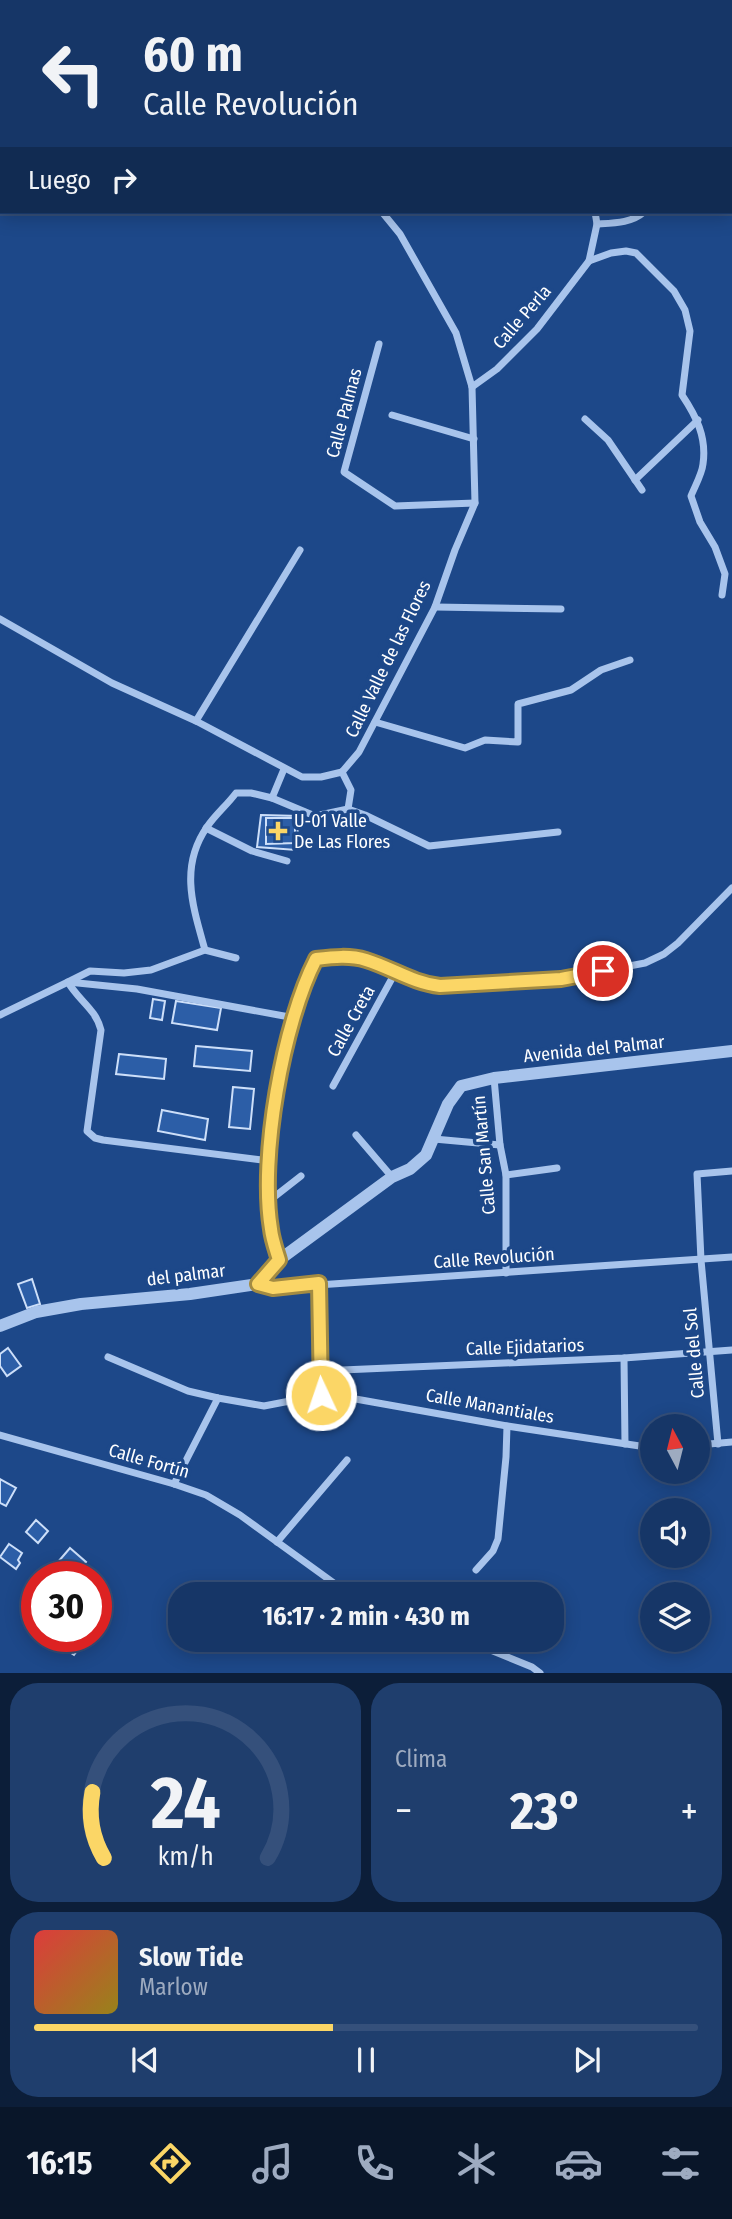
<!DOCTYPE html>
<html lang="es">
<head>
<meta charset="utf-8">
<style>
  body { margin:0; font-family:"Fira Sans Condensed",sans-serif; background:#1f3e6d; color:#f1f3f6; height:100vh; display:flex; flex-direction:column; font-size:26px; white-space:nowrap }
  * { box-sizing:border-box; margin:0 }
  p { font-size:23px; color:#9eabc0 }
  .icon { flex:none; width:38px; height:38px; fill:none; stroke:currentColor; stroke-width:2; stroke-linecap:round; stroke-linejoin:round }
  .map { position:relative; height:1673px; overflow:hidden }
  .details { display:flex; flex-direction:column; gap:10px; padding:10px; background:#0c1e39; flex:1 }
  .details>* { flex:none }
  .guide { position:absolute; left:0px; top:0px; width:733px; height:214px; box-shadow:0 4px 18px #0003,0 0 0 2px #35507b; background:#163667; color:#f1f3f6; overflow:hidden }
  .needle { width:46px; rotate:353deg }
  .buttons { position:absolute; left:640px; top:1414px; display:grid; gap:14px }
  .buttons a { display:grid; place-items:center; width:70px; height:70px; border-radius:50%; background:#163667; box-shadow:0 4px 18px #0003,0 0 0 2px #35507b; font-size:35px }
  .speed { position:absolute; left:21px; top:1561px; display:flex; gap:14px; font-size:35px; font-weight:700; text-align:center }
  .speed>* { display:grid; place-content:center; width:91px; height:91px; border-radius:50%; background:#163667; box-shadow:0 4px 18px #0003,0 0 0 2px #35507b; line-height:1 }
  .speed .limit { border:10px solid #d22; background:#fff; color:#111 }
  .pin { position:absolute; display:grid; place-items:center; width:60px; height:60px; color:#fff; margin:-30px; border:4px solid #fff; border-radius:50%; box-shadow:0 2px 7px #0007 }
  .me { position:absolute; width:77px; margin:-38px; rotate:357deg; stroke-linejoin:round; filter:drop-shadow(0 0 5px #0008) }
  .turn { display:flex; align-items:center; gap:24px; height:147px; padding:0 28px; font-size:32px }
  .turn .icon { width:91px; height:91px; stroke-width:2.5 }
  .turn b { display:block; font-size:49px; line-height:60px }
  .then { display:flex; align-items:center; height:66px; padding:0 28px; background:#0003; gap:14px; font-size:26px }
  .big { font-size:52px; font-weight:700; line-height:1.1 }
  .details .card { flex:1; display:flex; flex-direction:column; justify-content:center; gap:10px; min-width:0; padding:0 24px; border-radius:28px; background:#1f3e6d }
  .details .dial { align-items:center; gap:0 }
  .dial svg { height:182px; overflow:visible; fill:none; stroke:#35507b; stroke-width:7; stroke-linecap:round; text-anchor:middle }
  .dial text { fill:#f1f3f6; stroke:none }
  .song { display:flex; align-items:center; gap:21px }
  .cover { width:84px; height:84px; border-radius:10px; background:linear-gradient(135deg,hsl(0 70% 55%),hsl(50 70% 35%)) }
  .played { height:7px; border-radius:4px; background:linear-gradient(90deg,#fbd666 45%,#35507b 45%) }
  .keys { display:flex; justify-content:space-around; direction:ltr }
  .heat { display:flex; justify-content:space-between; align-items:center; font-size:38px; direction:ltr }
  .details .tiles { flex:1; display:grid; gap:10px; grid-template-columns:1fr 1fr }
  .card:last-child { grid-column:span 2 }
  .trip { position:absolute; left:168px; top:1582px; width:396px; height:70px; border-radius:28px; background:#163667; box-shadow:0 4px 18px #0003,0 0 0 2px #35507b; font-weight:700; line-height:70px; text-align:center }
  .tab-bar { display:flex; height:112px; justify-content:space-around; align-items:center; background:#091629; color:#9eabc0 }
  .tab-bar .icon { width:49px; height:49px }
  .tab-bar .current { color:#fbd666 }
  .tab-bar b { font-size:32px; color:#f1f3f6 }
  .map>svg:first-child { display:block }
</style>
</head>
<body>
<div class="map">
<svg width="732" height="1673" viewBox="0 0 732 1673">
  <rect width="100%" height="100%" fill="#1d4889"/>
  <!-- green -->
  <path fill="#2659a2" d="M508 0H732V26V2H506Z"/>
  <!-- building -->
  <g fill="#2c5ea7" stroke="#cddff9" stroke-width="2">
    <path d="M261 815 299 816 296 850 257 847Z"/>
    <path d="M266 818H295V843L266 844Z"/>
    <path d="M153 999 165 1001 162 1020 150 1018Z"/>
    <path d="M176 1001 221 1008 217 1030 172 1023Z"/>
    <path d="M196 1046 252 1051 250 1071 194 1066Z"/>
    <path d="M119 1054 166 1059 164 1079 116 1074Z"/>
    <path d="M233 1087 254 1089 250 1129 229 1127Z"/>
    <path d="M162 1110 208 1119 205 1140 158 1131Z"/>
    <path d="M32 1279 40 1304 27 1308 18 1284Z"/>
    <path d="M8 1348 21 1366 7 1376 0 1366V1354Z"/>
    <path d="M0 1479 16 1488 6 1506 0 1503Z"/>
    <path d="M36 1520 48 1531 38 1543 26 1532Z"/>
    <path d="M9 1544 22 1553 18 1560 20 1563 16 1569 0 1557Z"/>
    <path d="M70 1548 86 1562 75 1576 58 1562Z"/>
    <path d="M69 1636H77L84 1641 74 1655 62 1647Z"/>
  </g>
  <g fill="none" stroke-linecap="round" stroke-linejoin="round">
    <!-- minor -->
    <g stroke="#a8c4ec" stroke-width="7">
      <path d="M494 2 496 0"/>
      <path d="M0 131 2 132"/>
      <path d="M673 212H674"/>
      <path d="M597 224C614 223 632 223 644 212"/>
      <path d="M589 261 611 253 626 251 636 253 674 291 685 310 690 331 682 395C696 416 707 437 703 464 702 474 695 486 691 496L700 522 715 547 725 574 722 595"/>
      <path d="M379 344 344 472 395 506 475 503"/>
      <path d="M472 387 497 369 537 329 589 261 597 224 595 212"/>
      <path d="M392 415 474 439"/>
      <path d="M585 419 608 440 642 490"/>
      <path d="M635 480 698 420"/>
      <path d="M435 607 561 609"/>
      <path d="M0 619 112 683 196 721 302 777H321L342 772"/>
      <path d="M196 721 300 550"/>
      <path d="M375 722 465 748 485 740 518 742V704L571 690 601 670 630 660"/>
      <path d="M342 772 359 752 435 607 455 550 475 503 472 387 456 333 400 234 382 212"/>
      <path d="M272 798 284 769"/>
      <path d="M348 809 365 815 429 846 558 832"/>
      <path d="M206 828 252 851 287 861"/>
      <path d="M205 950C193 907 179 867 207 827 215 815 227 805 236 793H251L272 798 315 816 348 809 351 790 342 772"/>
      <path d="M236 958 205 950 151 970 124 973 90 971 68 982C78 1000 96 1009 101 1030L87 1131 95 1138 103 1140 270 1161"/>
      <path d="M0 1015 68 982 137 989 295 1018"/>
      <path d="M494 1078 500 1145 506 1175V1273"/>
      <path d="M333 1086 396 971"/>
      <path d="M356 1135 392 1177"/>
      <path d="M434 1139 500 1145"/>
      <path d="M506 1175 557 1168"/>
      <path d="M269 1201 301 1176"/>
      <path d="M279 1260C276 1250 272 1239 271 1229 259 1158 283 1022 316 959 333 957 350 955 366 960 392 968 413 983 440 986L561 979 645 963 664 954 678 943 732 888"/>
      <path d="M319 1283 321 1395"/>
      <path d="M258 1284 273 1288 732 1257"/>
      <path d="M108 1357 188 1391 218 1398 264 1406 321 1395 350 1398 507 1426 653 1448"/>
      <path d="M624 1358 625 1444"/>
      <path d="M319 1371 624 1358 732 1350"/>
      <path d="M0 1435 174 1484 206 1495 240 1515 349 1594"/>
      <path d="M718 1444 701 1260 697 1174 732 1171"/>
      <path d="M698 1445 732 1442"/>
      <path d="M174 1484 218 1398"/>
      <path d="M277 1542 347 1460"/>
      <path d="M476 1570 493 1551 498 1539 506 1457 507 1426"/>
      <path d="M466 1640 532 1667 540 1673"/>
    </g>
    <!-- tertiary -->
    <path stroke="#a8c4ec" stroke-width="12" d="M0 1326 36 1312 81 1304 190 1294 258 1284 279 1260 392 1177 410 1169 426 1155 448 1104 461 1086 494 1078 732 1051"/>
  </g>
  <g fill="none" stroke-linecap="round" stroke-linejoin="round">
    <!-- route casing -->
    <g stroke="#a38b42" stroke-width="18">
      <path id="route" d="M321 1395 319 1283 273 1288 258 1284 279 1260C276 1250 272 1239 271 1229 259 1158 283 1023 316 959 333 957 350 955 366 960 392 968 413 983 440 986L561 979 603 971"/>
    </g>
    <!-- route -->
    <use href="#route" stroke="#fbd666" stroke-width="12"/>
  </g>
  <!-- markers -->
  <path fill="#fbd666" stroke="#1d4889" stroke-width="2.5" d="M274.5 820.5h7v7h7v7h-7v7h-7v-7h-7v-7h7z"/>
  <g text-anchor="middle" stroke-width="7" stroke-linejoin="round" paint-order="stroke">
    <!-- street labels -->
    <g font-size="18" fill="#fff" stroke="#1d4889">
      <text transform="translate(522 317) rotate(-49)" y="6">Calle Perla</text>
      <text transform="translate(344 413) rotate(-75)" y="6">Calle Palmas</text>
      <text transform="translate(388 659) rotate(-64)" y="6">Calle Valle de las Flores</text>
      <text transform="translate(351 1021) rotate(-61)" y="6">Calle Creta</text>
      <text transform="translate(594 1049) rotate(-6)" y="6">Avenida del Palmar</text>
      <text transform="translate(484 1155) rotate(-95)" y="6">Calle San Martín</text>
      <text transform="translate(494 1258) rotate(-4)" y="6">Calle Revolución</text>
      <text transform="translate(186 1275) rotate(-7)" y="6">del palmar</text>
      <text transform="translate(525 1347) rotate(-2)" y="6">Calle Ejidatarios</text>
      <text transform="translate(694 1353) rotate(-95)" y="6">Calle del Sol</text>
      <text transform="translate(490 1406) rotate(10)" y="6">Calle Manantiales</text>
      <text transform="translate(149 1461) rotate(16)" y="6">Calle Fortín</text>
    </g>
    <!-- poi labels -->
    <g font-size="18" fill="#fff" stroke="#1d4889" text-anchor="start">
      <text x="294" y="827">U-01 Valle<tspan x="294" dy="21">De Las Flores</tspan></text>
    </g>
  </g>
</svg>
<div class="buttons">
<a><svg class="needle" viewBox="-14 -14 28 28"><path d="M0-13l5 13h-10z" fill="#e53935"/><path d="M0 13l5-13h-10z" fill="#9eabc0"/></svg></a>
<a><svg class="icon" aria-label="sound" viewBox="0 0 24 24"><path d="M4 9h4l5-4v14l-5-4H4zM17 9q2 3 0 6"/></svg></a>
<a><svg class="icon" aria-label="layers" viewBox="0 0 24 24"><path d="M12 4l9 5-9 5-9-5zM3 14l9 5 9-5"/></svg></a>
</div>
<div class="speed"><div class="limit">30</div></div>
<div class="pin" style="left:603px;top:971px;background:#d93025"><svg class="icon" aria-label="arrive" viewBox="0 0 24 24"><path d="M6 21V4h12l-3 4 3 4H6"/></svg></div>
<svg class="me" style="left:321px;top:1395px" viewBox="-20 -20 40 40"><circle r="17" fill="#fbd666" stroke="#fff" stroke-width="3"/><path d="M0-11L8 9 0 5-8 9z" fill="#fff"/></svg>
<div class="trip">16:17 · 2 min · 430 m</div>
<div class="guide">
<div class="turn"><svg class="icon" aria-label="left" viewBox="0 0 24 24"><path d="M17 20v-9H6M10 6l-5 5 5 5"/></svg><div><b>60 m</b>Calle Revolución</div></div>
<div class="then">Luego<svg class="icon" aria-label="right" viewBox="0 0 24 24"><path d="M7 20v-9h11M14 6l5 5-5 5"/></svg></div>
</div>
</div>
<section class="details">
<div class="tiles">
<div class="card dial"><svg viewBox="0 0 100 80">
<path d="M14 69A42 42 0 1 1 86 69"/>
<path d="M14 69A42 42 0 0 1 9 40" stroke="#fbd666"/>
<text x="50" y="56" font-size="32" font-weight="700">24</text>
<text x="50" y="72" font-size="11">km/h</text>
</svg></div>
<div class="card"><p>Clima</p>
<div class="heat"><a>−</a><b class="big">23°</b><a>+</a></div>
</div>
<div class="card">
<div class="song"><i class="cover"></i><div><b>Slow Tide</b><p>Marlow</p></div></div>
<div class="played"></div>
<div class="keys"><svg class="icon" aria-label="previous" viewBox="0 0 24 24"><path d="M18 5L8 12l10 7zM5 5v14"/></svg><svg class="icon" aria-label="pause" viewBox="0 0 24 24"><path d="M8 5v14M16 5v14"/></svg><svg class="icon" aria-label="next" viewBox="0 0 24 24"><path d="M6 5l10 7-10 7zM19 5v14"/></svg></div>
</div>
</div>
</section>
<nav class="tab-bar">
<b>16:15</b>
<svg class="icon current" aria-label="directions" viewBox="0 0 24 24"><path d="M12 3l9 9-9 9-9-9zM9 14v-3h6M13 9l2 2-2 2"/></svg>
<svg class="icon" aria-label="music" viewBox="0 0 24 24"><path d="M9 18V5l10-2v13"/><circle cx="6" cy="18" r="3"/><circle cx="16" cy="16" r="3"/></svg>
<svg class="icon" aria-label="phone" viewBox="0 0 24 24"><path d="M5 4h4l2 5-3 2q2 4 5 5l2-3 5 2v4C11 20 4 13 5 4z"/></svg>
<svg class="icon" aria-label="climate" viewBox="0 0 24 24"><path d="M12 3v18M4 7l16 10M4 17L20 7"/></svg>
<svg class="icon" aria-label="car" viewBox="0 0 24 24"><path d="M5 17H2v-5l4-1 3-4h7l3 4 3 1v5h-3M9 17h6M6 11h13"/><circle cx="7" cy="17" r="2"/><circle cx="17" cy="17" r="2"/></svg>
<svg class="icon" aria-label="filters" viewBox="0 0 24 24"><path d="M4 7h16M4 17h16"/><circle cx="9" cy="7" r="2"/><circle cx="15" cy="17" r="2"/></svg>
</nav>
</body>
</html>
